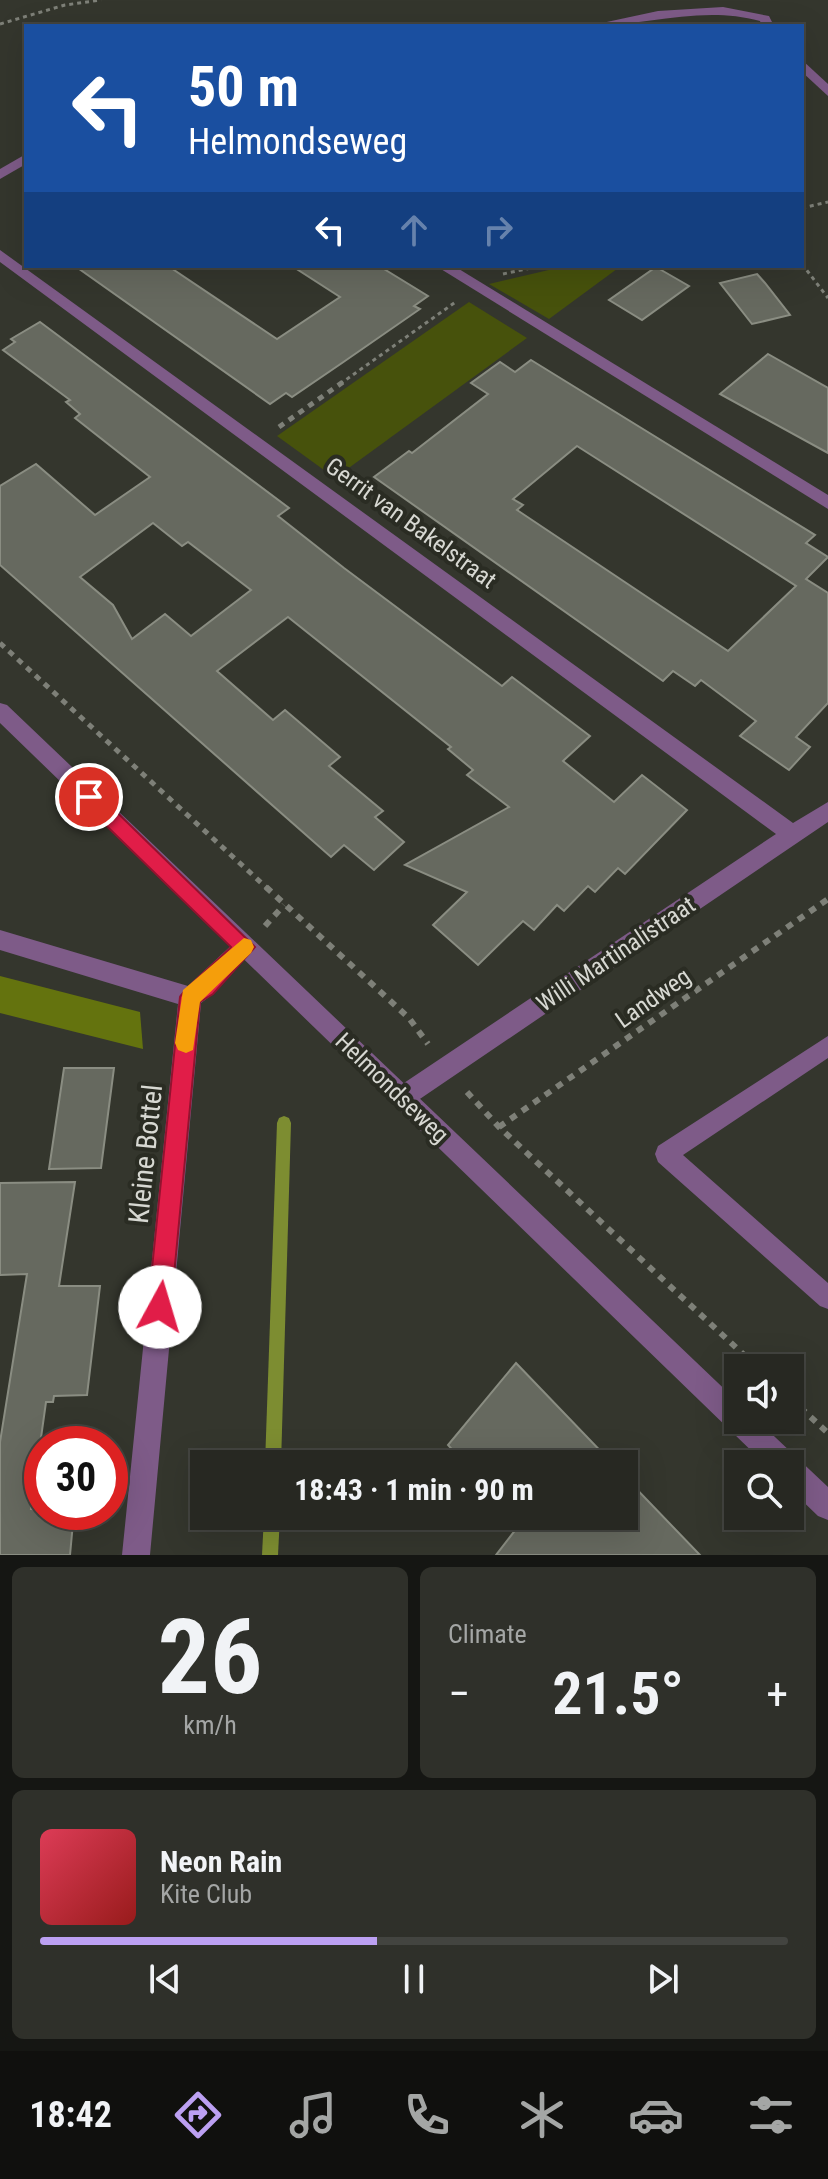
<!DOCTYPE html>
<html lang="en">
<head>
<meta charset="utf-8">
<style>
  body { margin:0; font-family:"Roboto Condensed",sans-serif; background:#2f302a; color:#f1f3f6; height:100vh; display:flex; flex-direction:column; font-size:30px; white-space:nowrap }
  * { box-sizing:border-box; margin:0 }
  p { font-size:26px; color:#a4a6a5 }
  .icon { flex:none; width:44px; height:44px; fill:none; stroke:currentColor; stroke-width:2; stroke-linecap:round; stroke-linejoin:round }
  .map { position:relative; height:1555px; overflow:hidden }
  .drawer { display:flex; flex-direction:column; gap:12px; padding:12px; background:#151613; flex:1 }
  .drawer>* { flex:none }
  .banner { position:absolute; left:24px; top:24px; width:780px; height:244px; border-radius:0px; box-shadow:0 8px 32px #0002,0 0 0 2px #434440; background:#1a4fa0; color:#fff; overflow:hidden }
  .buttons { position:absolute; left:724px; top:1354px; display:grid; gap:16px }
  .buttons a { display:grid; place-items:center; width:80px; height:80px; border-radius:0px; background:#272822; box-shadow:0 8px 32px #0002,0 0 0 2px #434440; font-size:40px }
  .speed { position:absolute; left:24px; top:1426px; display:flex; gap:16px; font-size:40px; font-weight:700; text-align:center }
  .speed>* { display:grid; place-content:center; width:104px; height:104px; border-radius:50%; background:#272822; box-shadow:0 8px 32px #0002,0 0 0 2px #434440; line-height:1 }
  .speed .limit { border:12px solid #d22; background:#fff; color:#111 }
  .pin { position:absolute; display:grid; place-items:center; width:68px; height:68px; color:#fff; margin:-34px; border:4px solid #fff; border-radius:50%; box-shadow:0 2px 8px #0007 }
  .me { position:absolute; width:88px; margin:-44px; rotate:6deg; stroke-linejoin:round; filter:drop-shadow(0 0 6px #0008) }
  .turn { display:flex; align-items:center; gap:28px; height:168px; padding:0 32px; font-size:36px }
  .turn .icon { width:104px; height:104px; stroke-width:2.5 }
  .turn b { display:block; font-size:56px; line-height:68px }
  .lanes { display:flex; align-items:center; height:76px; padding:0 32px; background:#0003; justify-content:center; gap:40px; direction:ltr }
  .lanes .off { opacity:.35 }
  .big { font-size:60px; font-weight:700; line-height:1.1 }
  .drawer .tile { flex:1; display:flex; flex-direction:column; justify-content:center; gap:12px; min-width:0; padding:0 28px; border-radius:12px; background:#2f302a }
  .drawer .dial { align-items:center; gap:0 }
  .dial b { font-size:104px; line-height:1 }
  .song { display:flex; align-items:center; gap:24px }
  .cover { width:96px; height:96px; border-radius:12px; background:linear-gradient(135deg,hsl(350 70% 55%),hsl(0 70% 35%)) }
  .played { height:8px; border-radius:4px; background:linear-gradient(90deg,#bca0f2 45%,#434440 45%) }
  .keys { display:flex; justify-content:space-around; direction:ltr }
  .heat { display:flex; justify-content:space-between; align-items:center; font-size:44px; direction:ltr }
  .drawer .tiles { flex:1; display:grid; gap:12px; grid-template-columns:1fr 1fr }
  .tile:last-child { grid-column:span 2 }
  .trip { position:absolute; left:190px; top:1450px; width:448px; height:80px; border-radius:0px; background:#272822; box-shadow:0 8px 32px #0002,0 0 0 2px #434440; font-weight:700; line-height:80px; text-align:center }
  .dock { display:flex; height:128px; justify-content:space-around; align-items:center; background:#10100e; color:#a4a6a5 }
  .dock .icon { width:56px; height:56px }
  .dock .active { color:#bca0f2 }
  .dock b { font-size:36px; color:#f1f3f6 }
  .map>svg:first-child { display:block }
</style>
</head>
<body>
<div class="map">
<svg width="828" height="1555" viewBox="0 0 828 1555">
  <rect width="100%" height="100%" fill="#34362d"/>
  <!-- green -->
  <g fill="#47520c">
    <path d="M566 266H621L549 319 489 284Z"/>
    <path d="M469 302 527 338 335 478 277 436Z"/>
  </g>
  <!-- forest -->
  <path fill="#64730e" d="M0 976 140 1012 143 1049 0 1013Z"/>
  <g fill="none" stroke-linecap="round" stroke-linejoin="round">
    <!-- stream -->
    <g fill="#7d8d31" fill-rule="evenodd">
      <path d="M284 1116 289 1118 291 1123 281 1464H265L277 1123 279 1118Z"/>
      <path d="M264 1516H280L278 1555H262Z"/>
    </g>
  </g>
  <!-- building -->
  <g fill="#66695f" stroke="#8a8d82" stroke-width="2" fill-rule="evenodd">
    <path d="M75 266H168L277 339 340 297 292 266H379L428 296 414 306 420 309 342 363 292 397 286 393 270 404Z"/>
    <path d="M656 267 689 286 642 320 609 300Z"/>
    <path d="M757 274 765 283 790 315 752 324 720 283Z"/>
    <path d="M40 322 289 508 278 516 344 568 502 686 512 677 590 736 563 761 614 802 642 775 687 810 625 874 618 868 595 892 588 886 564 911 557 905 534 930 523 921 478 965 433 925 467 892 405 865 509 807 467 775 473 770 448 749 451 747 288 617 217 671 273 720 285 710 340 757 329 766 383 811 375 817 404 842 374 870 344 845 331 857 0 565V486L36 464 95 515 150 477 75 418 80 414 66 402 70 400 3 350 15 342 11 339ZM153 523 182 546 188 542 251 590 191 636 165 614 132 639 113 605 80 577Z"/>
    <path d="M768 354 828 388V453L720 394Z"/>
    <path d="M531 360 815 535 806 543 828 557 806 579 828 593V703L796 737 810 747 789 770 740 736 756 721 701 680 695 686 673 671 663 681 374 477 409 451 412 453 488 394 471 383 500 362 515 372ZM577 446 748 555 796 586 728 651 517 510 523 505 513 499Z"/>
    <path d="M64 1068H114L101 1168 49 1169Z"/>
    <path d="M75 1182 59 1286H100L87 1395 54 1396 53 1402H46L31 1509 74 1512 70 1555H0V1442L27 1274 0 1275V1183Z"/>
    <path d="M516 1363 613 1464H465L448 1445Z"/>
    <path d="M624 1476 700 1555H496L520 1524 512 1516H624Z"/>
  </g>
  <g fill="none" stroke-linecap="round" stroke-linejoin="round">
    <!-- path-far2 -->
    <g stroke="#7e8078" stroke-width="3" stroke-dasharray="4 4" stroke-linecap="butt">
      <path d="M0 24 65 5 101 0"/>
      <path d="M802 208 828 202"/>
      <path d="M802 264 828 298"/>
      <path d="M503 274 540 266"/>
      <path d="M340 384 457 301"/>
    </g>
    <!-- path-far1 -->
    <g stroke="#7e8078" stroke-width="5" stroke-dasharray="6 6" stroke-linecap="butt">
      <path d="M279 427 343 382"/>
      <path d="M0 643 268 889"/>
    </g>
    <!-- path -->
    <g stroke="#7e8078" stroke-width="6" stroke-dasharray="7 7" stroke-linecap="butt">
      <path d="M266 887 409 1018 428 1044"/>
      <path d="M265 926 284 905"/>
      <path d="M467 1092 499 1127 758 1368"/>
      <path d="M499 1127 828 899"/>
      <path d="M790 1398 828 1433"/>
    </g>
    <!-- service -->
    <path fill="#7e5b88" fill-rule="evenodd" d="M828 1036V1058L683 1155 828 1283V1309L820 1306 658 1162 655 1154 658 1146Z"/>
    <!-- minor -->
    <g fill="#7e5b88" fill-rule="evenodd">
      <path d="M723 7 769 16 774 26H762L760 21C701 5 647 26 588 26L658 11Z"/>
      <path d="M802 60 828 84V96L802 72Z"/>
      <path d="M26 154V164L0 179V169Z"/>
      <path d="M0 250 793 823 828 802V822L411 1105 403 1109 395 1105 391 1097 395 1089 776 834 0 262Z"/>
      <path d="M436 266H454L828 495V509Z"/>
      <path d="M0 930 188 986 237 940 245 937 253 940 256 947 213 994 201 1003 150 1555H122L178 1004 0 950Z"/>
    </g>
    <!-- tertiary -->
    <path fill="#7e5b88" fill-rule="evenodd" d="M0 703 7 705 738 1402V1420H757L828 1487V1520L818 1516 790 1489V1464H765L0 723Z"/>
  </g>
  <!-- route -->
  <path fill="#e11d48" stroke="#92132f" stroke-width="2" d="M89 789 95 791 255 947 213 994 200 1002 171 1307 168 1315 160 1319 152 1315 148 1307 180 997C184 988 221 958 231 947L83 803V791Z"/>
  <!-- slow -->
  <path fill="#f59e0b" d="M244 938 251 940 254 947 251 953 200 1002 193 1050 186 1053 178 1050 175 1043 183 990Z"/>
  <g text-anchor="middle" stroke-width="8" stroke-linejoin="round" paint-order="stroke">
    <!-- street labels -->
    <g font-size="24" fill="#d7d8d2" stroke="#2a2c23">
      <text transform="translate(411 523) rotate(36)" y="8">Gerrit van Bakelstraat</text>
      <text transform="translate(616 954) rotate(-34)" y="8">Willi Martinalistraat</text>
      <text transform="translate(653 998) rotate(-35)" y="8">Landweg</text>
      <text transform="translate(392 1088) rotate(44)" y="8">Helmondseweg</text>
    </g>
    <!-- near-street labels -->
    <g font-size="28" fill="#d7d8d2" stroke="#2a2c23">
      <text transform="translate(145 1154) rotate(-84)" y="10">Kleine Bottel</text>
    </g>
  </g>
</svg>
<div class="buttons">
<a><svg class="icon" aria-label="sound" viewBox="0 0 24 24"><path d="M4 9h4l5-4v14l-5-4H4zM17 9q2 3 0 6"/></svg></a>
<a><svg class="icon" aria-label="search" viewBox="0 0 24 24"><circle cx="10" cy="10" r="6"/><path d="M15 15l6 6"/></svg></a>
</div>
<div class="speed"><div class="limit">30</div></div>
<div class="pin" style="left:89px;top:797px;background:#d93025"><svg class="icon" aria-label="arrive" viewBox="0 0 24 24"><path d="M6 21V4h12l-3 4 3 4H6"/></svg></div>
<svg class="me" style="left:160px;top:1307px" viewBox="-20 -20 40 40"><circle r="19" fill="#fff"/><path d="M0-13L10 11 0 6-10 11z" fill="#e11d48"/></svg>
<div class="trip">18:43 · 1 min · 90 m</div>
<div class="banner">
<div class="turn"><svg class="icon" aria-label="left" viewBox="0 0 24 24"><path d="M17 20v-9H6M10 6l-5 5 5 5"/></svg><div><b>50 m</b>Helmondseweg</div></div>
<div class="lanes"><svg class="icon" aria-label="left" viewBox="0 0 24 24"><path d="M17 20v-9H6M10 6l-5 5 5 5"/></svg><svg class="icon off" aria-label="ahead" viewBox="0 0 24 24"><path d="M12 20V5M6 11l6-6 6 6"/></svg><svg class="icon off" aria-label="right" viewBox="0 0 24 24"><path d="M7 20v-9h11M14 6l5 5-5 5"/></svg></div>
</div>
</div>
<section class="drawer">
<div class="tiles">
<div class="tile dial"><b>26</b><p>km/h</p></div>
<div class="tile"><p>Climate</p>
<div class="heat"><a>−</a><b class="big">21.5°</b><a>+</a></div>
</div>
<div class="tile">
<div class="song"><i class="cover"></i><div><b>Neon Rain</b><p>Kite Club</p></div></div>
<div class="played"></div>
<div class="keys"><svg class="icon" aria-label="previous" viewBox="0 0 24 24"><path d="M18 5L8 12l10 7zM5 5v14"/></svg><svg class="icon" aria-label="pause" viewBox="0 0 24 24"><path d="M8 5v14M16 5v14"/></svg><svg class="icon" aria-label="next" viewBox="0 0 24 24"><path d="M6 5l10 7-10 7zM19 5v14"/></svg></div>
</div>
</div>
</section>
<nav class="dock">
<b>18:42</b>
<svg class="icon active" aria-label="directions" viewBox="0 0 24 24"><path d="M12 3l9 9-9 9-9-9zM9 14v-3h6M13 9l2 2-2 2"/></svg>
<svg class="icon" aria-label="music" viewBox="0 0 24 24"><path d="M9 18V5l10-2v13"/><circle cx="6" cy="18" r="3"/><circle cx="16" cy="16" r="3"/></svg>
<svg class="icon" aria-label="phone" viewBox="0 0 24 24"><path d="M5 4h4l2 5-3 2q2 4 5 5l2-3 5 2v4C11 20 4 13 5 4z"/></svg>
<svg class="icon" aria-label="climate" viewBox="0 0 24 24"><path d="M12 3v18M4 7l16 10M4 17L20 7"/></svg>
<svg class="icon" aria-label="car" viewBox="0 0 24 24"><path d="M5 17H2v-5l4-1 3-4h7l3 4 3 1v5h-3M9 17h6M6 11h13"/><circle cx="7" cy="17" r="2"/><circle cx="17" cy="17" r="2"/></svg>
<svg class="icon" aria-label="filters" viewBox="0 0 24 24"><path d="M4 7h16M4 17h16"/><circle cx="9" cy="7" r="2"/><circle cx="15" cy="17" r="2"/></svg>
</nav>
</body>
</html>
